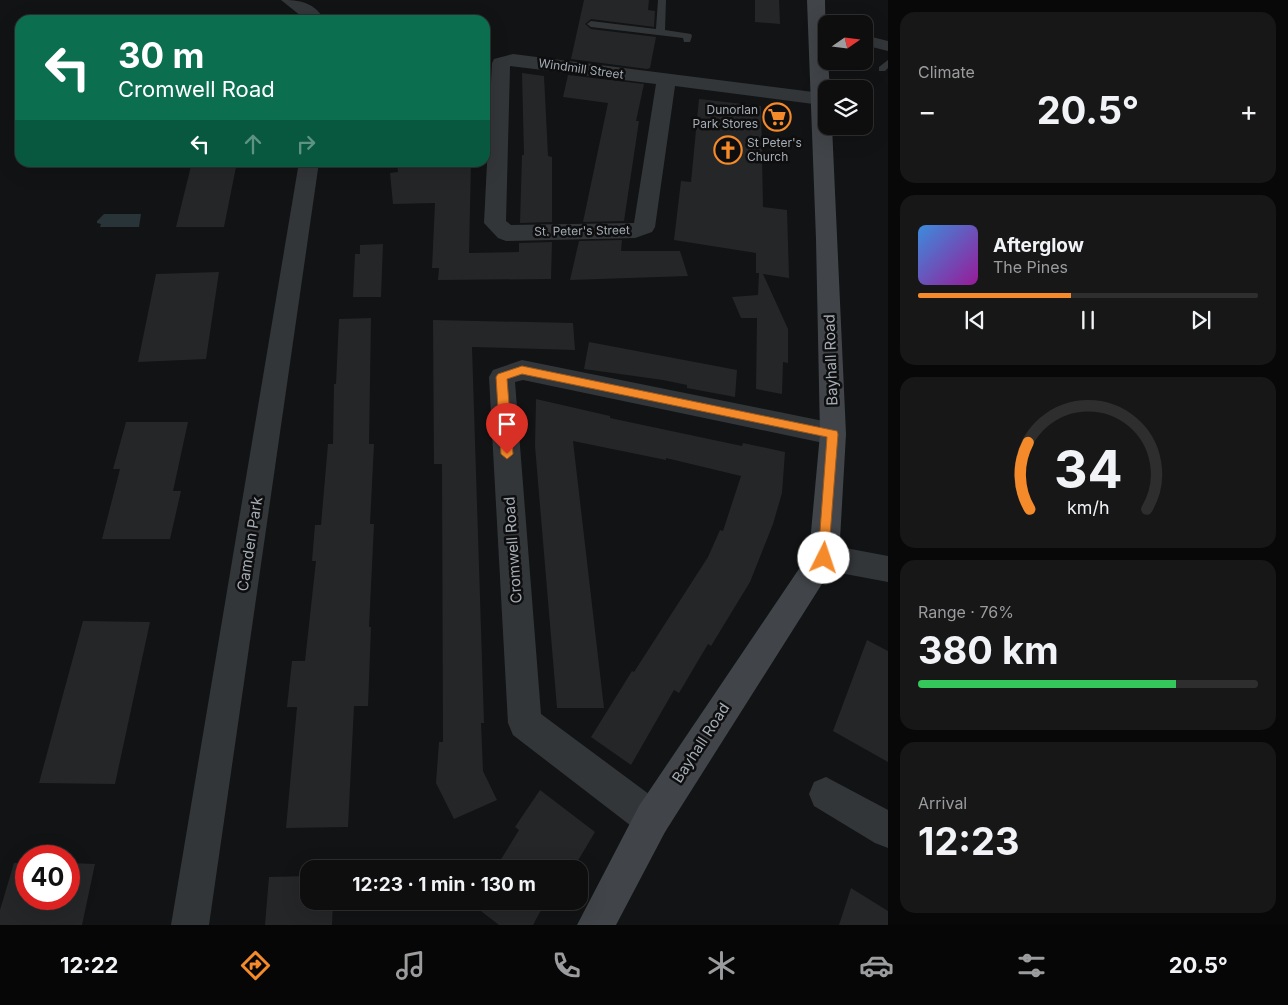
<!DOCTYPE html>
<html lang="en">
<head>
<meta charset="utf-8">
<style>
  body { margin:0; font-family:Inter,sans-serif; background:#171718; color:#f1f3f6; height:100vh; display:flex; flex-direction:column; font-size:19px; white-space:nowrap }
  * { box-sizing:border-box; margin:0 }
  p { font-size:16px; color:#9b9c9e }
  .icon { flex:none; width:28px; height:28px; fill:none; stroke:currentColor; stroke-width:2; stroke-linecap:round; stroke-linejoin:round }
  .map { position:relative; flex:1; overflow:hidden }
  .side { display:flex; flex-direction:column; gap:12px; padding:12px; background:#080808; width:400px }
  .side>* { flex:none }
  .hud { position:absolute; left:15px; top:15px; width:475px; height:152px; border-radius:15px; box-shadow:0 5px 20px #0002,0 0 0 1px #2e2e2f; background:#0b6e4f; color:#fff; overflow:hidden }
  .needle { width:32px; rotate:76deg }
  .controls { position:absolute; left:818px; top:15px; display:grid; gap:10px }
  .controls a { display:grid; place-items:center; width:55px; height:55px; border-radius:10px; background:#0e0e0f; box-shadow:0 5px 20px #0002,0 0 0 1px #2e2e2f; font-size:25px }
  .speed { position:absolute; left:15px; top:845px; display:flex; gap:10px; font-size:25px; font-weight:700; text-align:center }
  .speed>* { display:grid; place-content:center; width:65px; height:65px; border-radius:50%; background:#0e0e0f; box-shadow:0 5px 20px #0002,0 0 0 1px #2e2e2f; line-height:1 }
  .speed .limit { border:8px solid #d22; background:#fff; color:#111 }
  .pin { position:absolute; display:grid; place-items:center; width:42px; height:42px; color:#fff; margin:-51px -21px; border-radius:50% 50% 50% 0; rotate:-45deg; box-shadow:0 0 5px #0007 }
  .pin .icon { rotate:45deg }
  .me { position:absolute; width:55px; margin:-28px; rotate:4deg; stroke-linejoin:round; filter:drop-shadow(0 0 4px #0008) }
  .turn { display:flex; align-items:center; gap:18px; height:105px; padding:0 20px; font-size:22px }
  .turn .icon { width:65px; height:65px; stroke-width:2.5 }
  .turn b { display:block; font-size:35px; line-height:42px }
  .lanes { display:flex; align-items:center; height:48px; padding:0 20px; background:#0003; justify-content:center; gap:25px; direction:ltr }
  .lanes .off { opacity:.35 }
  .big { font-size:38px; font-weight:700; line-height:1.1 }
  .side .tile { flex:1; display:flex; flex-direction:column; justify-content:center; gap:8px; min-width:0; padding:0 18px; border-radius:15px; background:#171718 }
  .side .dial { align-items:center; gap:0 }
  .dial svg { height:130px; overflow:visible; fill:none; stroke:#2e2e2f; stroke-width:7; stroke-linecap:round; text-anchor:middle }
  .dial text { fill:#f1f3f6; stroke:none }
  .song { display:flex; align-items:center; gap:15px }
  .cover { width:60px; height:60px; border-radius:8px; background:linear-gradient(135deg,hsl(210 70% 55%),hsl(300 70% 35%)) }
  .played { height:5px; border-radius:2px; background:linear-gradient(90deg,#f58a2a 45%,#2e2e2f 45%) }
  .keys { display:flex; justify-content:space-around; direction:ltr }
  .heat { display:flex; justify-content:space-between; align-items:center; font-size:28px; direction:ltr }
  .charge { height:8px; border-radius:4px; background:linear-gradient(90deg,#34c759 76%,#2e2e2f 0) }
  .trip { position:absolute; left:300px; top:860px; width:288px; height:50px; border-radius:15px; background:#0e0e0f; box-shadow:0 5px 20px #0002,0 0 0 1px #2e2e2f; font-weight:700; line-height:50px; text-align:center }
  .menu { display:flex; height:80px; justify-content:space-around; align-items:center; background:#060606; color:#9b9c9e }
  .menu .icon { width:35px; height:35px }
  .menu .on { color:#f58a2a }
  .menu b { font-size:22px; color:#f1f3f6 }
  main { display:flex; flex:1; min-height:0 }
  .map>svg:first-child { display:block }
</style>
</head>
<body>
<main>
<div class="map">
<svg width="888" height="925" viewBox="0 0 888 925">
  <rect width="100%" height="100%" fill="#121314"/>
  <!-- water -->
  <path fill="#293438" d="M104 214H141L139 227H100L101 224 97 223V221Z"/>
  <!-- building -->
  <g fill="#252628">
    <path d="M584 0H649L648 10 655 11 654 27 591 19 585 24 591 29 656 37 650 68 647 69 571 59Z"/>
    <path d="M755 0H779L780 24 755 22Z"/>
    <path d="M522 73 544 76 548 156 552 157V222L520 223 522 155H524Z"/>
    <path d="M568 75 644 84 636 121H639L624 221 583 222 608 103 563 97Z"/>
    <path d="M699 99 761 106 763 207 787 210 789 278 763 274 788 329V363L783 362 782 394 756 389 757 318H741L732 297 758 295 759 273H756V253L674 240 681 181 691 182Z"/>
    <path d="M192 162H237L224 227H176Z"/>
    <path d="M397 162H471L469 253 519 252V243L552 242 551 279 438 280 439 268H432L435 203 393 204 390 173 398 172Z"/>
    <path d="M622 240 621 251H680L688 276 570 280 579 241Z"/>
    <path d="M383 244 381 297H353L355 254H360V245Z"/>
    <path d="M219 272 206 359 138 362 156 274Z"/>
    <path d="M371 318 369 444H374L370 524H374L369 627H371L368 706H354L348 827 286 828 297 707H287L292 661H305L316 561H312L315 525H321L328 444H333L334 384H336L339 319Z"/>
    <path d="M433 320 573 323 575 350 472 347 484 723H481L483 771 497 800 454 819 436 783 439 742H443L442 464H434Z"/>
    <path d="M589 342 737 370 735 397 687 388V385L663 380 584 369Z"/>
    <path d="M536 399 610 416V418L742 446 743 443 785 452 782 493 773 524 750 582 711 646 708 644 679 693 674 690 631 765 591 737 632 671 634 672 708 557 720 530 723 531 741 476 666 458V460L573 441 604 708H557L535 446Z"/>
    <path d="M126 422H188L173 491H181L170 539H102L120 469H113Z"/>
    <path d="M83 621 150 622 115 784 39 783Z"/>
    <path d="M867 640 888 651V762L833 731Z"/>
    <path d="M540 790 595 832 573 869H495L519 830 515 827Z"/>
    <path d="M14 863H26V899H69V863L95 864 82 925H0V910Z"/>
    <path d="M309 876V901H333L332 925H265L269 877Z"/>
    <path d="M851 888 888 911V925H839Z"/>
    <path d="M475 901H546L533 925H499L473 905Z"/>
  </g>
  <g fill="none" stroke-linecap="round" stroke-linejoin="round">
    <!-- lane -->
    <g fill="#333639" fill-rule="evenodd">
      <path d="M658 0H666L665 30 691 34 692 36 690 42H684L683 38 591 27 587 24 591 21 656 29Z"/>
      <path d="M888 60V68L885 71H879V67Z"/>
    </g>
    <!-- street -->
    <g fill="#333639" fill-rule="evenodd">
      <path d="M281 0C299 0 315 2 324 20H306Z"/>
      <path d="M864 35 888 41V51L864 45Z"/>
      <path d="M513 54 821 93 826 95V103L821 105 675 86 655 227 652 232 635 238 506 241 498 238 484 223 492 63 494 59ZM510 66 656 84 634 223 511 225 506 221Z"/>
      <path d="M299 162H319L209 925H171Z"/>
      <path d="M522 360 833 423 842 426 846 434 842 442 833 445 523 380 515 382 541 714 665 806 670 819 665 832 652 837 639 832 513 735 508 723 489 377 493 370Z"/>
      <path d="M824 544 888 556V582L824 570 814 566 809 557 814 548Z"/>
      <path d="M826 777 888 810V848L875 843 814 806 809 794 814 782Z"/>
    </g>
    <!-- secondary -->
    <path fill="#414549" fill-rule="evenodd" d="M807 0H825L826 61H828L830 89H826V126H832L846 434 839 557 665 832 616 925H577L639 806 809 554 820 434 816 239Z"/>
  </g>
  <!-- route -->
  <path fill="#f58a2a" stroke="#9f5a1b" d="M522 366 837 431 838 434 828 561 824 563 819 561 818 558 827 437 522 374 507 379 513 454 507 459 501 454 496 377 498 374Z"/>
  <!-- icons -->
  <defs>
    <g id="supermarket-ring" transform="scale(1.4375)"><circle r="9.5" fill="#0e0e0f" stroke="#f58a2a" stroke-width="1.5"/><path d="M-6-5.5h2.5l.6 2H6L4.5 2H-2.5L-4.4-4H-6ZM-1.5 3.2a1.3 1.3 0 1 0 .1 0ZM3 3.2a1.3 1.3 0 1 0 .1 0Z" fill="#f58a2a"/></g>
    <g id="church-ring" transform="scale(1.4375)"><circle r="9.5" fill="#0e0e0f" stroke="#f58a2a" stroke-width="1.5"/><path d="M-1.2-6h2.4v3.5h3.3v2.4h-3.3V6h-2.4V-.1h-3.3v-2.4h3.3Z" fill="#f58a2a"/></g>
  </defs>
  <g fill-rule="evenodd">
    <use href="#supermarket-ring" x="777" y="117"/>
    <use href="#church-ring" x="728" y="150"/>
  </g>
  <g text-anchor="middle" stroke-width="5" stroke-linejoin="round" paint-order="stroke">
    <!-- far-street labels -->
    <g font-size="12" fill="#a4acb5" stroke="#0e0e0f">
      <text transform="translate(581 69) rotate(8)" y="4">Windmill Street</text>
      <text transform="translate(582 231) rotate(-1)" y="4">St. Peter's Street</text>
    </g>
    <!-- far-poi labels -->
    <g font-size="12" fill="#a4acb5" stroke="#0e0e0f" text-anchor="end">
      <text x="758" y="114">Dunorlan<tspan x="758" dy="14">Park Stores</tspan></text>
      <text x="747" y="147" text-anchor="start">St Peter's<tspan x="747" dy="14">Church</tspan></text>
    </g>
    <!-- street labels -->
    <g font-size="15" fill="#a4acb5" stroke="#0e0e0f">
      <text transform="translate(831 360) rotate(-92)" y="5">Bayhall Road</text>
      <text transform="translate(250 544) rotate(-81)" y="5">Camden Park</text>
      <text transform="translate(513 550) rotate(-94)" y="5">Cromwell Road</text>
      <text transform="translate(701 743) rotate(-57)" y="5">Bayhall Road</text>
    </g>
  </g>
</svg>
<div class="controls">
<a><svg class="needle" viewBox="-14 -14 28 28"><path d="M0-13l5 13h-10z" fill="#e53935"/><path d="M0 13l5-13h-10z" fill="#9b9c9e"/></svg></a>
<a><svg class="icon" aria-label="layers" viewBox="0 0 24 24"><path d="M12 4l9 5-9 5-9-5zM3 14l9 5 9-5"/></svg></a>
</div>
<div class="speed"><div class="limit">40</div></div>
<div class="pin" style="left:507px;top:454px;background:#d93025"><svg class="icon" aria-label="arrive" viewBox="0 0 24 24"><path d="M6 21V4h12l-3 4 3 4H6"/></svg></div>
<svg class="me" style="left:824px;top:558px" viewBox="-20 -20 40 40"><circle r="19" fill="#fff"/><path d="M0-13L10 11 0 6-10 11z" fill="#f58a2a"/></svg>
<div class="trip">12:23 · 1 min · 130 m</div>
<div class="hud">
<div class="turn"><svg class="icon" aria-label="left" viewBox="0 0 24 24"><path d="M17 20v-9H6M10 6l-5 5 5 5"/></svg><div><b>30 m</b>Cromwell Road</div></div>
<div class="lanes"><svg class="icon" aria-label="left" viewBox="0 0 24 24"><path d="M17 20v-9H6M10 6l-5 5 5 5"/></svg><svg class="icon off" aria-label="ahead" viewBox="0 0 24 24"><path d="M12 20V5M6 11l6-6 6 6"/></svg><svg class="icon off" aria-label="right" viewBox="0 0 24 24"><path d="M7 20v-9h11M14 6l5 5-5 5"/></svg></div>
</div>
</div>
<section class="side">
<div class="tile"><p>Climate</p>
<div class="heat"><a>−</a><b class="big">20.5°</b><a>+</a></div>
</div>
<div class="tile">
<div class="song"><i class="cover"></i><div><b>Afterglow</b><p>The Pines</p></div></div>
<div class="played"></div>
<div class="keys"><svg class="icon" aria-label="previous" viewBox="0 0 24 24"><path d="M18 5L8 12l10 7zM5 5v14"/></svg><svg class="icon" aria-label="pause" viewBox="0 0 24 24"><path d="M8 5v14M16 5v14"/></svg><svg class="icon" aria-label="next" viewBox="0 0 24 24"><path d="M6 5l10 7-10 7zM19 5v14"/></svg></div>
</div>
<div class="tile dial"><svg viewBox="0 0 100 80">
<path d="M14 69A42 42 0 1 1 86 69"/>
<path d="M14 69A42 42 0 0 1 13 28" stroke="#f58a2a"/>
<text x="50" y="56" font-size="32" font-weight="700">34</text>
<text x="50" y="72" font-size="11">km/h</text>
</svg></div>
<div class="tile"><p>Range · 76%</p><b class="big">380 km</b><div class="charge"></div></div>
<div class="tile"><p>Arrival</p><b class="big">12:23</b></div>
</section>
</main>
<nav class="menu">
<b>12:22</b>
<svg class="icon on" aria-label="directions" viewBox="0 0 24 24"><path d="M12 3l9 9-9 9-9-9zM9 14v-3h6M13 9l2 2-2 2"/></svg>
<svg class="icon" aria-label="music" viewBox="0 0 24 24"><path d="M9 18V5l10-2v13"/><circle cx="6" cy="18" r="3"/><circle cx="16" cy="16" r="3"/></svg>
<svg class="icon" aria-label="phone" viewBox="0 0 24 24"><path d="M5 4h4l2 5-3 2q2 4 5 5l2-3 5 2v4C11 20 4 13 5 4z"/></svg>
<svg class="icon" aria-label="climate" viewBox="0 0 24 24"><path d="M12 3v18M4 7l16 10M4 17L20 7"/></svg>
<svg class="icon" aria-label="car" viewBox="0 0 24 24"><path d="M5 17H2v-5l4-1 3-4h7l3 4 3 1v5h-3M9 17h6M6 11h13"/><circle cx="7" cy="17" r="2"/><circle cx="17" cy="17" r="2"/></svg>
<svg class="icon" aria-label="filters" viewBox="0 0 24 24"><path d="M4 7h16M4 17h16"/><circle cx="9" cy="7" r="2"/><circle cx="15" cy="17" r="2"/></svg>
<b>20.5°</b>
</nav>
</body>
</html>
